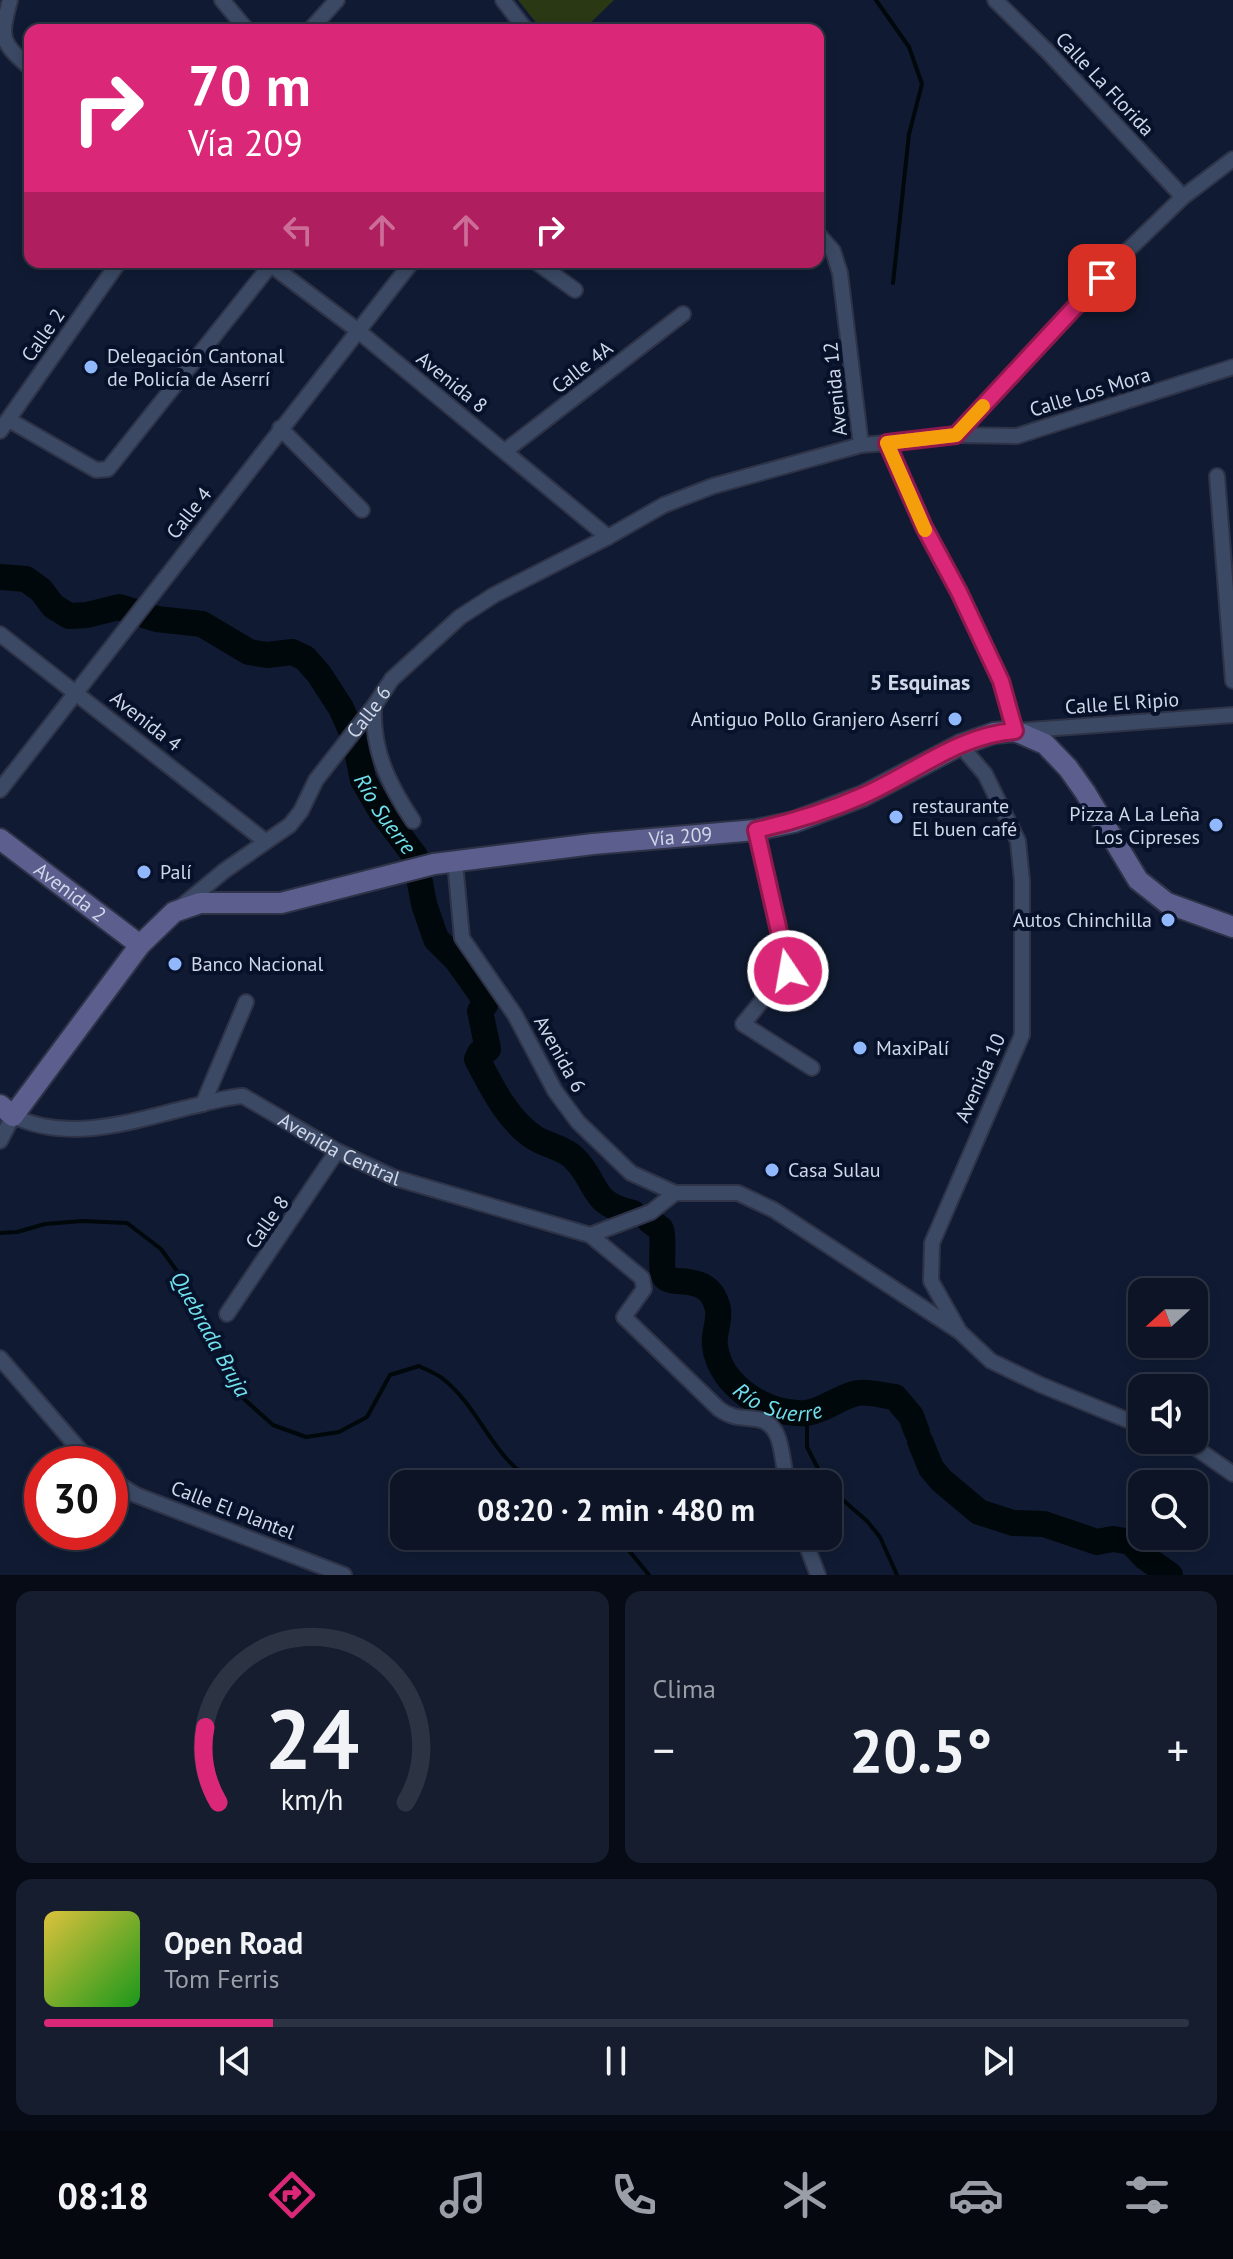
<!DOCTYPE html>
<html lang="es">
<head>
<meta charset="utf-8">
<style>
  body { margin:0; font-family:"PT Sans",sans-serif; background:#151d2e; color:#f1f3f6; height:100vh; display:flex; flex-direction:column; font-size:30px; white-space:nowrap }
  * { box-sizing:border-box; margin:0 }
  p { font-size:26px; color:#9a9ea7 }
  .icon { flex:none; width:44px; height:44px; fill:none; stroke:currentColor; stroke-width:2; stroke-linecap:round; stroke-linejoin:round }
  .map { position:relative; height:1575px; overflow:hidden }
  .side { display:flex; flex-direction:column; gap:16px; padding:16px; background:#070b15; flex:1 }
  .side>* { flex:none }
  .banner { position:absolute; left:24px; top:24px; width:800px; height:244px; border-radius:16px; box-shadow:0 4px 12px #0003,0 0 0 2px #2c3343; background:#db2777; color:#fff; overflow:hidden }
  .needle { width:52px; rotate:249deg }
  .controls { position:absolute; left:1128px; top:1278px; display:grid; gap:16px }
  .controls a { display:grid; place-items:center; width:80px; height:80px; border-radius:16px; background:#0c1426; box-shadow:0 4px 12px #0003,0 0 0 2px #2c3343; font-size:40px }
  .speed { position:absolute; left:24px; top:1446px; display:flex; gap:16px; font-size:40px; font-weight:700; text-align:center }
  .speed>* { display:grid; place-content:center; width:104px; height:104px; border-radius:50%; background:#0c1426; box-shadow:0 4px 12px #0003,0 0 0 2px #2c3343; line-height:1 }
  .speed .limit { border:12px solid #d22; background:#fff; color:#111 }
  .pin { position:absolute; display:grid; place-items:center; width:68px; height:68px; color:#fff; margin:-34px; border-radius:16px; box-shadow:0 4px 12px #0006 }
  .me { position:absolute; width:88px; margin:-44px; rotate:348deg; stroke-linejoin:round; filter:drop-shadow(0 0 6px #0008) }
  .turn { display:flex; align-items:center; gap:28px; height:168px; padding:0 32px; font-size:36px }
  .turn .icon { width:104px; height:104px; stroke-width:2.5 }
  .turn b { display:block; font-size:56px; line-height:68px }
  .lanes { display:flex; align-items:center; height:76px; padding:0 32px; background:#0003; justify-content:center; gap:40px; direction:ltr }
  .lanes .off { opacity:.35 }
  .big { font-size:60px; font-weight:700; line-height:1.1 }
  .side .widget { flex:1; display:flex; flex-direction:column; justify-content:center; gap:12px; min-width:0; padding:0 28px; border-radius:16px; background:#151d2e }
  .side .dial { align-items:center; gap:0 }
  .dial svg { height:208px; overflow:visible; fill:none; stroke:#2c3343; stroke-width:7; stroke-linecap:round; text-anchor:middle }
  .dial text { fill:#f1f3f6; stroke:none }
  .song { display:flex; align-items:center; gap:24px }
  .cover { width:96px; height:96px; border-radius:12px; background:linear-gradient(135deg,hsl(50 70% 55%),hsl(120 70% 35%)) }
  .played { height:8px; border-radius:4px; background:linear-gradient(90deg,#db2777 20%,#2c3343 20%) }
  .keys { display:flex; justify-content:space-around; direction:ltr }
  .heat { display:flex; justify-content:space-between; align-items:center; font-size:44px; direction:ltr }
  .side .tiles { flex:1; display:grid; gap:16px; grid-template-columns:1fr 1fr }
  .widget:last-child { grid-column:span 2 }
  .trip { position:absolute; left:390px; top:1470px; width:452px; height:80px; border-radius:16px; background:#0c1426; box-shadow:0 4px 12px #0003,0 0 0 2px #2c3343; font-weight:700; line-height:80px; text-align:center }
  .tab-bar { display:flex; height:128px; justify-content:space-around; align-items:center; background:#05080f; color:#9a9ea7 }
  .tab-bar .icon { width:56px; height:56px }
  .tab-bar .on { color:#db2777 }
  .tab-bar b { font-size:36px; color:#f1f3f6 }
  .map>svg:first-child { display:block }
</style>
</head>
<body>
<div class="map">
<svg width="1233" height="1575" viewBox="0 0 1233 1575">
  <rect width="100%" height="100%" fill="#101b33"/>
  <!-- green -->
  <path fill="#2b3814" d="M518 0H614L583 30H542Z"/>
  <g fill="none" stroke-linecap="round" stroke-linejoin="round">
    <!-- stream -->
    <g stroke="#00080b" stroke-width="4">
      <path d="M876 0 909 47 922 84 909 134 893 283"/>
      <path d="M0 1233 17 1232 45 1224 82 1221 127 1223 161 1249 187 1285 224 1354 244 1399 273 1425 306 1437 339 1432 367 1417 390 1375 419 1366C427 1370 435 1373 442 1378 482 1409 493 1463 540 1484"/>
      <path d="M807 1413V1447L826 1484"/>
      <path d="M828 1487 867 1521 880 1537 897 1575"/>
      <path d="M617 1536 649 1575"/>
    </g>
    <!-- river -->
    <g stroke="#00080b" stroke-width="26">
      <path id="s1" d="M0 577 26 579 41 590 53 606 69 616 87 615 119 607 157 619 202 624 249 652 267 655 292 652 305 658 319 674 341 708 354 737 363 780 381 811 415 856 424 904 436 939 456 959 481 994 485 1005 480 1011 488 1049 480 1053 477 1059C491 1086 508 1121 535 1138 546 1145 564 1148 573 1157 600 1183 588 1203 633 1213"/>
      <path id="s2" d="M650 1221 661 1229C665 1242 659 1269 665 1277 675 1287 709 1271 718 1309 720 1322 713 1334 715 1346 720 1386 767 1416 806 1413 824 1411 840 1396 858 1393 869 1391 884 1396 895 1397L911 1416 917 1432"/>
      <path d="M920 1441 931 1468 941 1480 979 1512 1013 1523 1044 1524 1097 1542 1113 1539 1131 1542 1146 1558 1170 1575"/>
    </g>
    <!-- minor casing -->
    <g stroke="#2e3347" stroke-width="18">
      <g id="minor">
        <path d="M10 0C0 39 0 41 30 68"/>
        <path d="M222 0 247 30"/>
        <path d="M503 0 526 30"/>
        <path d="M995 0 1049 53 1183 197"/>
        <path d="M310 30 337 0"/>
        <path d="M818 234 833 251 840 273 861 445 887 443 924 527 959 592 1001 681 1015 731 1233 715"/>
        <path d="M267 262 357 330 608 537"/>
        <path d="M536 262 575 290"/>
        <path d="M9 420 96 470 108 469 273 262"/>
        <path d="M280 428 362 510"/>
        <path d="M0 431 119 262"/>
        <path d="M956 435 1017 436 1233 367"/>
        <path d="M887 443 956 435 1122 256 1183 197 1233 159"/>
        <path d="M505 451 683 314"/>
        <path d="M1217 476 1233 681"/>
        <path d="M0 634 265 841"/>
        <path d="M374 707C372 751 389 785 413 821"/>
        <path d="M0 790 412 262"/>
        <path d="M756 830 788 969 743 1024 812 1068"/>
        <path d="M455 862 462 938 515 1015 555 1091 578 1122 631 1173 675 1193H738L774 1210 960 1332 991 1361 1041 1385 1142 1426"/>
        <path id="s3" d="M183 905 224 871 290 825 301 811 316 780 374 706 392 679 460 617 494 595 608 537 664 505 713 486 861 445"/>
        <path d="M203 1104 246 1002"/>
        <path id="s4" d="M0 1141 13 1116C71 1144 136 1120 194 1106 210 1102 227 1097 243 1096L337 1151 395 1178 590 1235 651 1212 675 1193"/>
        <path d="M590 1235 642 1278 644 1289 624 1317 719 1409C733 1419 741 1417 756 1419 786 1422 780 1463 788 1484"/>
        <path d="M227 1314 337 1151"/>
        <path d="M958 1329 931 1281 932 1243 1022 1035V881L1018 841 985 774 960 745"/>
        <path d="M0 1358 92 1464"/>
        <path d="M1177 1440 1193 1446 1233 1474"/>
        <path d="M110 1479 136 1495 344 1575"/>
        <path d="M803 1536 818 1575"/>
      </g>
    </g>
    <!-- secondary casing -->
    <g stroke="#2e3347" stroke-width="24">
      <g id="secondary">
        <path id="s5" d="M0 839 140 945"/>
        <path id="s6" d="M0 1105 13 1116 140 945 174 912 200 903H281L434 864 593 844 756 830 794 822 863 796 960 745 994 733 1015 731 1045 744 1068 768 1085 792 1138 880 1167 903 1233 927"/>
      </g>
    </g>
    <!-- minor -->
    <use href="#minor" stroke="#3b4964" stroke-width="14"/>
    <!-- secondary -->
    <use href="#secondary" stroke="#5c5e8e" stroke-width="20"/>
  </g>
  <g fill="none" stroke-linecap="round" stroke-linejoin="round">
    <!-- route casing -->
    <g stroke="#8e194d" stroke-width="20">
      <path id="route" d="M788 971 756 830C792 822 828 811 862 796 913 774 958 735 1015 731L1001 681 959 592 924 527 887 443 956 435 1102 278"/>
    </g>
    <!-- route -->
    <use href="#route" stroke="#db2777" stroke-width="14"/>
    <!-- slow -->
    <path stroke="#f59e0b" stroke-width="14" d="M925 530 887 443 956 435 983 406"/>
  </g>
  <!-- markers -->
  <g fill="#91b8fd" stroke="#071129" stroke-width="3">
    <circle cx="91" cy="367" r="8"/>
    <circle cx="955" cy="719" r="8"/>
    <circle cx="896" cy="817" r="8"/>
    <circle cx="1216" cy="825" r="8"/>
    <circle cx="144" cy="872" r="8"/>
    <circle cx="1168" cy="920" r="8"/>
    <circle cx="175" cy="964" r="8"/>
    <circle cx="860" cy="1048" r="8"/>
    <circle cx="772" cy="1170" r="8"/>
  </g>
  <g text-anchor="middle" stroke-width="8" stroke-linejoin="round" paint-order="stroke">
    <!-- street labels -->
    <g font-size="20" fill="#cfd7e8" stroke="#071129">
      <text transform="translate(1105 84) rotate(47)" y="7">Calle La Florida</text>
      <text transform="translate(43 335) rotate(-55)" y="7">Calle 2</text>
      <text transform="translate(582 367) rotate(-38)" y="7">Calle 4A</text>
      <text transform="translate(452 382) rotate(39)" y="7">Avenida 8</text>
      <text transform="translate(835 389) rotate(-96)" y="7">Avenida 12</text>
      <text transform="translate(1090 392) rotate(-17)" y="7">Calle Los Mora</text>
      <text transform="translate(189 513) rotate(-52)" y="7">Calle 4</text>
      <text transform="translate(1122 703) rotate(-4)" y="7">Calle El Ripio</text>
      <text dy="7" stroke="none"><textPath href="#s3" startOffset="272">Calle 6</textPath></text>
      <text transform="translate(146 721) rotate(38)" y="7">Avenida 4</text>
      <text dy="7" stroke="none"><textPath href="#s6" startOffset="792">Vía 209</textPath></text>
      <text dy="7" stroke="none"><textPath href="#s5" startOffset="88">Avenida 2</textPath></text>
      <text transform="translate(560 1054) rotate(61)" y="7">Avenida 6</text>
      <text transform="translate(980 1078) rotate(-66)" y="7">Avenida 10</text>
      <text dy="7" stroke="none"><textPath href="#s4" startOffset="374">Avenida Central</textPath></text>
      <text transform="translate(267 1222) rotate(-55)" y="7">Calle 8</text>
      <text transform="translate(233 1510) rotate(21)" y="7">Calle El Plantel</text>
    </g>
    <!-- poi labels -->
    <g font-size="20" fill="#cfd7e8" stroke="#071129" text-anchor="start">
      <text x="107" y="363">Delegación Cantonal<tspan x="107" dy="23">de Policía de Aserrí</tspan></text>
      <text x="939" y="726" text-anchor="end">Antiguo Pollo Granjero Aserrí</text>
      <text x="912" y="813">restaurante<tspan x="912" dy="23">El buen café</tspan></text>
      <text x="1200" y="821" text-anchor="end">Pizza A La Leña<tspan x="1200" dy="23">Los Cipreses</tspan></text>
      <text x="160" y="879">Palí</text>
      <text x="1152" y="927" text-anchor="end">Autos Chinchilla</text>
      <text x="191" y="971">Banco Nacional</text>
      <text x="876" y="1055">MaxiPalí</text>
      <text x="788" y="1177">Casa Sulau</text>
    </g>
    <!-- neighbourhood labels -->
    <g font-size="22" font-weight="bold" fill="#cfd7e8" stroke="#071129">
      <text x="920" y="690">5 Esquinas</text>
    </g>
    <!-- water labels -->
    <g font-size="22" font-style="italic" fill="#70e1ee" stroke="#071129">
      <text dy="8" stroke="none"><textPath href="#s1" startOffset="510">Río Suerre</textPath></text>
      <text transform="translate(211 1334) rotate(61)" y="8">Quebrada Bruja</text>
      <text dy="8" stroke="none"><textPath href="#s2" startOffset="260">Río Suerre</textPath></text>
    </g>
  </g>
</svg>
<div class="controls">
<a><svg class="needle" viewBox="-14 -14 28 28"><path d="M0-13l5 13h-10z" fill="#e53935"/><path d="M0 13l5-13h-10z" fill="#9a9ea7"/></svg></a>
<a><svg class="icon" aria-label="sound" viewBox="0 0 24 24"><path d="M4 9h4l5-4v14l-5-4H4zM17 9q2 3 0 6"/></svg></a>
<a><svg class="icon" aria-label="search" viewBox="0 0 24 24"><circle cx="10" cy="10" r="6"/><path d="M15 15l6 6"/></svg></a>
</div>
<div class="speed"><div class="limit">30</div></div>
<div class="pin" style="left:1102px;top:278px;background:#d93025"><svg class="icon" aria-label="arrive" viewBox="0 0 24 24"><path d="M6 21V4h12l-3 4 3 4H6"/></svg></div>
<svg class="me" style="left:788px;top:971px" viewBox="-20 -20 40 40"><circle r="17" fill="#db2777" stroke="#fff" stroke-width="3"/><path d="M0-11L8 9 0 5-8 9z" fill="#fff"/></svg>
<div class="trip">08:20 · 2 min · 480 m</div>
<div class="banner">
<div class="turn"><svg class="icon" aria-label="right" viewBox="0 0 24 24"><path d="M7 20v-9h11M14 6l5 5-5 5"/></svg><div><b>70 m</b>Vía 209</div></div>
<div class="lanes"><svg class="icon off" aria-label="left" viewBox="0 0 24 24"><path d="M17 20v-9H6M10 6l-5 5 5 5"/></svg><svg class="icon off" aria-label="ahead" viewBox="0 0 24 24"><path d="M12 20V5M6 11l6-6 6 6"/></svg><svg class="icon off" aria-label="ahead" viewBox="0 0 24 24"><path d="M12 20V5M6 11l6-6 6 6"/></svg><svg class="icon" aria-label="right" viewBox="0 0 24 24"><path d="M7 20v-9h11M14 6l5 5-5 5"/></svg></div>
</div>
</div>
<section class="side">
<div class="tiles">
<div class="widget dial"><svg viewBox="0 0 100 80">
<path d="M14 69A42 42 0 1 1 86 69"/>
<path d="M14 69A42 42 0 0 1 9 40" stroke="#db2777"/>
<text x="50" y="56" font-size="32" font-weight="700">24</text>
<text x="50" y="72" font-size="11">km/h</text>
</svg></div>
<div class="widget"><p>Clima</p>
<div class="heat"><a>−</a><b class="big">20.5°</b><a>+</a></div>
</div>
<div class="widget">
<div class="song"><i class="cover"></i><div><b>Open Road</b><p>Tom Ferris</p></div></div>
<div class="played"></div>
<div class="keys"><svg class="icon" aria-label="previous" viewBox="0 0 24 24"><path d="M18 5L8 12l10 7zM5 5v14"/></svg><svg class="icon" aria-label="pause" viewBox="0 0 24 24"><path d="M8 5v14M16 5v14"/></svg><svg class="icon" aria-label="next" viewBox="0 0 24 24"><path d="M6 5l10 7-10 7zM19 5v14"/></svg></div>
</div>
</div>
</section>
<nav class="tab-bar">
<b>08:18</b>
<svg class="icon on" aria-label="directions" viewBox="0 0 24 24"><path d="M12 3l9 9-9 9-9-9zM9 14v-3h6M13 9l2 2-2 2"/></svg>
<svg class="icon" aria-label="music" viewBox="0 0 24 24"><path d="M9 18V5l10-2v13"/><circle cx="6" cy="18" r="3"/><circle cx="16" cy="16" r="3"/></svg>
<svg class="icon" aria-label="phone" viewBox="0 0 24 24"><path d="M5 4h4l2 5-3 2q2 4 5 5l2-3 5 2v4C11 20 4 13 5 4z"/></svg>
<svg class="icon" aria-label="climate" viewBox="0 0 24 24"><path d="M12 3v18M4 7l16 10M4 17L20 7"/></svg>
<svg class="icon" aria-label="car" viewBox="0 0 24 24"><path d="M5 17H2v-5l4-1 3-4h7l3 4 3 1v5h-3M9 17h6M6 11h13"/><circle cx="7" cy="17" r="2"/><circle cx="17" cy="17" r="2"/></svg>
<svg class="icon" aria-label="filters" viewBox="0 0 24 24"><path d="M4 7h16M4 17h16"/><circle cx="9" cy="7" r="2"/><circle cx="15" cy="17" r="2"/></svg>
</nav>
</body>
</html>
